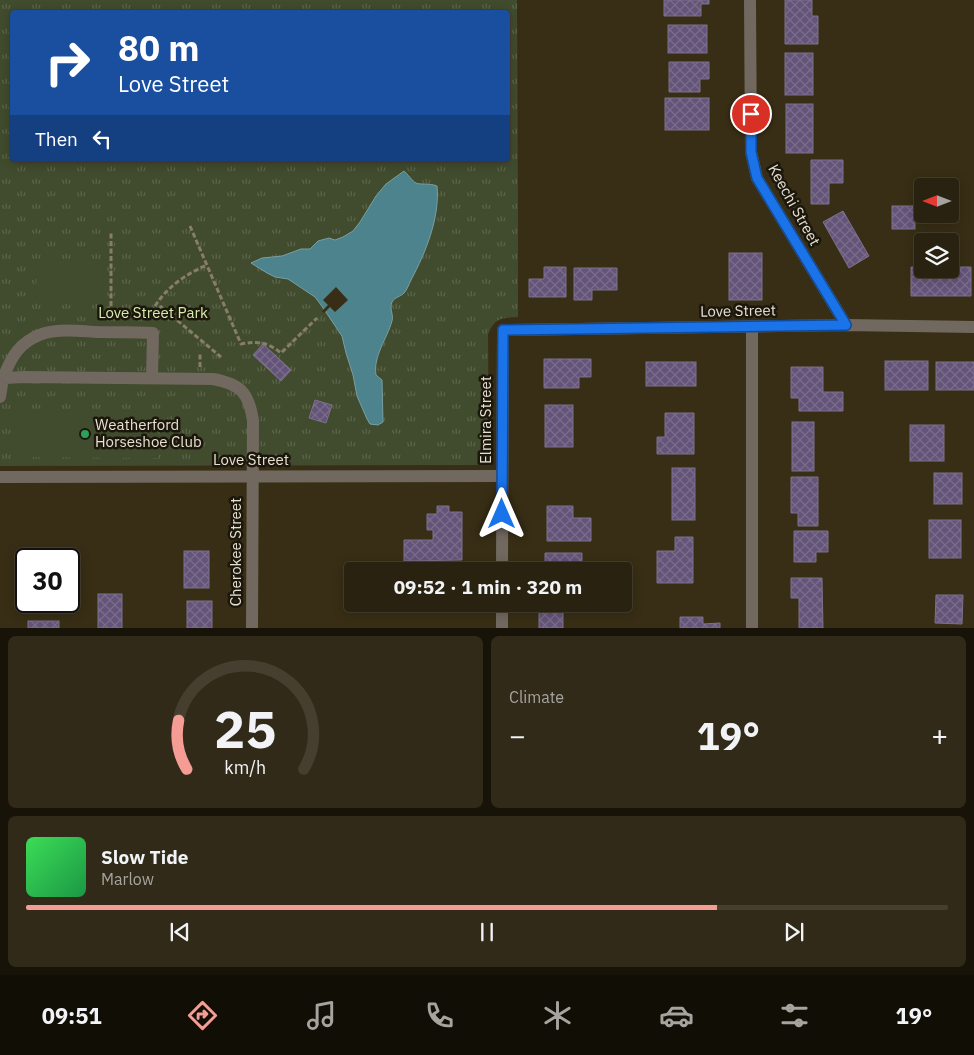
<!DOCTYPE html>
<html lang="en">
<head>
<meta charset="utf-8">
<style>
  body { margin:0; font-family:"IBM Plex Sans",sans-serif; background:#322a19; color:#f1f3f6; height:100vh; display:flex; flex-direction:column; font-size:19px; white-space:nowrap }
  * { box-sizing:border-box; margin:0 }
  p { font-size:16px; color:#a5a49f }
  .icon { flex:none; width:28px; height:28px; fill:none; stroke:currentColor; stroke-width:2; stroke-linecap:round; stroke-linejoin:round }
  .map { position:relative; height:628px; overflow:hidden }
  .side { display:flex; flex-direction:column; gap:8px; padding:8px; background:#171309; flex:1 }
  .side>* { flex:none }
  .hud { position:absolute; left:10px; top:10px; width:500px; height:152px; border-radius:5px; box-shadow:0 2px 12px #0003,0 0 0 1px #463f30; background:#1a4fa0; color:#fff; overflow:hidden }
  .needle { width:32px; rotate:270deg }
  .controls { position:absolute; left:914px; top:178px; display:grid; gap:10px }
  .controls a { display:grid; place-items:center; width:45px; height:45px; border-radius:5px; background:#2a2210; box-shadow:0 2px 12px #0003,0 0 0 1px #463f30; font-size:25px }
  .speed { position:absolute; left:15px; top:548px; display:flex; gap:10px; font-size:25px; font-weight:700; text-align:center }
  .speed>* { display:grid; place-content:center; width:65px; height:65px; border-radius:50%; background:#2a2210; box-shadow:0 2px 12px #0003,0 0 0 1px #463f30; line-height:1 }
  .speed .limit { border:2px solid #111; border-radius:8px; background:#fff; color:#111 }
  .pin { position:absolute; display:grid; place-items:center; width:42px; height:42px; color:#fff; margin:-21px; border:2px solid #fff; border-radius:50%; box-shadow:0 1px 5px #0007 }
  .me { position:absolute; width:55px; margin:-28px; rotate:0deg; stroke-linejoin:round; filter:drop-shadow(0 0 4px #0008) }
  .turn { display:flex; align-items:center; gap:18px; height:105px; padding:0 25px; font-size:22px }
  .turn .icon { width:65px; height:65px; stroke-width:2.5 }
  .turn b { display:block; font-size:35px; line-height:42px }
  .then { display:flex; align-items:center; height:48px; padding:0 25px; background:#0003; gap:10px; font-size:19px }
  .big { font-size:38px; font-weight:700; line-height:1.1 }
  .side .widget { flex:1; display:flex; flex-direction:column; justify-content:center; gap:8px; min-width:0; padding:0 18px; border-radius:8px; background:#322a19 }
  .side .dial { align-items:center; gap:0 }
  .dial svg { height:130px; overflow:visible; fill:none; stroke:#463f30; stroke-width:7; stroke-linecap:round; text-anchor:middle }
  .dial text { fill:#f1f3f6; stroke:none }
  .song { display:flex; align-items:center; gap:15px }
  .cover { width:60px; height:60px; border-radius:8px; background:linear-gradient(135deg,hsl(130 70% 55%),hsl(140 70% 35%)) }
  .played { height:5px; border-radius:2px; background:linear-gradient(90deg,#f59c94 75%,#463f30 75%) }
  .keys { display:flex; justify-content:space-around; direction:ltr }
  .heat { display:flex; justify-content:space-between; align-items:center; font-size:28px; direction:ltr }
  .side .tiles { flex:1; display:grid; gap:8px; grid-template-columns:1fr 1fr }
  .widget:last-child { grid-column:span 2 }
  .trip { position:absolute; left:344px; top:562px; width:288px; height:50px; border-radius:5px; background:#2a2210; box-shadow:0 2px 12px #0003,0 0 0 1px #463f30; font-weight:700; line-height:50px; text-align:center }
  .tab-bar { display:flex; height:80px; justify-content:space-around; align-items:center; background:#110e06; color:#a5a49f }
  .tab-bar .icon { width:35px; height:35px }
  .tab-bar .active { color:#f59c94 }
  .tab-bar b { font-size:22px; color:#f1f3f6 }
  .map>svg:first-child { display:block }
</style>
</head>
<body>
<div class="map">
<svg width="974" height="628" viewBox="0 0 974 628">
  <defs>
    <pattern id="grass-tufts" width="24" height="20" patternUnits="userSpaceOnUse" patternTransform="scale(1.25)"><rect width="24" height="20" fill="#414b2d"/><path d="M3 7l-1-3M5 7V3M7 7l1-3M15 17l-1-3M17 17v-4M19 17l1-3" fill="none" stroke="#5c654b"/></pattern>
    <pattern id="building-cross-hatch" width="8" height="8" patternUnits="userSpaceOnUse" patternTransform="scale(1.25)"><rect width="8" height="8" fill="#645479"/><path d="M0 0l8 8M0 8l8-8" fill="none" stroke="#7a6c8b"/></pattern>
  </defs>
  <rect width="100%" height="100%" fill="#382e15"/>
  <!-- grass -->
  <path fill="url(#grass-tufts)" fill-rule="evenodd" d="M0 0H517L518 212V317C501 318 495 318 488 334L489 460 487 463 483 465 0 466ZM12 12H508V160H12Z"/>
  <!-- garden -->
  <g fill="#414b2d">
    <path d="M37 259 107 260V300H36Z"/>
    <path d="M13 411 157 412V458L13 457Z"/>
  </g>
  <!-- water -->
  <path fill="#4c838c" stroke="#7b9fa1" d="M404 171C407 173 413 182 416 183 420 185 430 183 437 186 440 217 426 252 411 280 409 284 407 290 404 293 400 297 395 297 392 302 389 309 394 315 392 321 387 339 373 356 376 375L382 380 383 422 378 425 370 424 367 419 357 396 353 375 346 353 342 336 321 305 315 297 288 279 275 277 267 273 251 263 262 258 282 256 301 249H310L318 241 329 238 335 240 343 237 353 231 360 222 376 196 386 184Z"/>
  <!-- pier -->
  <path fill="#382e15" d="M336 287 348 300 335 312 330 307 324 313 322 311 328 305 323 300Z"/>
  <!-- building -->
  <g fill="url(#building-cross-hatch)" stroke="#7c718c">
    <path d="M664 0H709V4H701V16H664Z"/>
    <path d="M785 0H812V16H818V44H785Z"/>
    <rect x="668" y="25" width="39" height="28"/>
    <rect x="785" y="53" width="28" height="42"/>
    <path d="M669 62H709V79H700V92H669Z"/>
    <rect x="665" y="98" width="44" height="32"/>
    <rect x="786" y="104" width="27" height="49"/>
    <path d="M811 160H843V183H829V204H811Z"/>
    <rect x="892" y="206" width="23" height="23"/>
    <path d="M843 211 869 256 849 268 823 222Z"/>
    <rect x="729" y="253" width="33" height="47"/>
    <path d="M544 267H566V297H529V279H544Z"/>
    <path d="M911 267H922V269H950V267H971V296H911Z"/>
    <path d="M574 268H617V290H592V300H574Z"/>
    <path d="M263 344 291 370 281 381 253 355Z"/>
    <path d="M544 359H591V377H579V388H544Z"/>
    <rect x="885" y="361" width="43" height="29"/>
    <rect x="646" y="362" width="50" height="24"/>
    <rect x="936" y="362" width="38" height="28"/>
    <path d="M791 367H823V392H843V411H799V398H791Z"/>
    <path d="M315 400 332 405 326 423 309 418Z"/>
    <rect x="545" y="405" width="28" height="42"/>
    <path d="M665 413H694V454H657V437H665Z"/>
    <rect x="792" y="422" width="22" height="49"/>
    <rect x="910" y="425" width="34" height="36"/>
    <rect x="672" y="468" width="23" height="52"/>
    <rect x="934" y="473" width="28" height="31"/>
    <path d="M791 477H818V526H798V513H791Z"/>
    <path d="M437 506H449V512H462V560L404 561V540H433V530H427V514H437Z"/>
    <path d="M547 506H573V518H591V541H547Z"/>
    <rect x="929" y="520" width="32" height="38"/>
    <path d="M794 531H828V552H816V562H794Z"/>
    <path d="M675 537H693V583H657V551H675Z"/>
    <rect x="184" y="551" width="25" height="37"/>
    <path d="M545 553H582V568H573V571H545Z"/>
    <path d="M791 578H822L823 628H799V598H791Z"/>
    <rect x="98" y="594" width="24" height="34"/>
    <path d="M936 595H963L962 624 935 623Z"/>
    <rect x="187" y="601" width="25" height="27"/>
    <rect x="433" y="604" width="33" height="6"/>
    <rect x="539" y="604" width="24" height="24"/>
    <path d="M680 617H703V624L720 623V628H680Z"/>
    <rect x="28" y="621" width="31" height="7"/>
  </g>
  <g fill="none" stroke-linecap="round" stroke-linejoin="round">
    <!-- path -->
    <g stroke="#877e6a" stroke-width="3" stroke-dasharray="5 2.5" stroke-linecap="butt">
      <path d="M190 226 241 344C258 341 267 342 281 353L317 318"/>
      <path d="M111 306V232"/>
      <path d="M155 306C167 287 186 274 207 265"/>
      <path d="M160 306 221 357"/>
      <path d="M109 319V306"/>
      <path d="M200 367V353"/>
    </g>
    <!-- minor -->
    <g stroke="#71695f" stroke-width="12">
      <path d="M750 0 751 152 757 178 846 325"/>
      <path d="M3 378C10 361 16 347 33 338 52 327 77 331 98 332 116 332 135 332 153 333L152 378"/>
      <path d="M0 397 3 378 25 377 213 379C241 384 249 393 253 421L252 628"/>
      <path d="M0 477 502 476"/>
      <path d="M502 571 503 330 846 325 974 327"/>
      <path d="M502 604V628"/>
      <path d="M752 628V327"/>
    </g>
  </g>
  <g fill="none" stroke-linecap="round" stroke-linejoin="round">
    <!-- route casing -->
    <g stroke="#114b97" stroke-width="12">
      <path id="route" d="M502 514 503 330 846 325 757 178 751 152V114"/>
    </g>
    <!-- route -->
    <use href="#route" stroke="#1a73e8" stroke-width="9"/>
  </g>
  <!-- markers -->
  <circle fill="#2e9e5b" stroke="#1b170c" stroke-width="2" cx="85" cy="434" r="5"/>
  <g text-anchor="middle" stroke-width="5" stroke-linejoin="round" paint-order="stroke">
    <!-- street labels -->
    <g font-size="15" fill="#e8e1d2" stroke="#1b170c">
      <text transform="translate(794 205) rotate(61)" y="5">Keechi Street</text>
      <text transform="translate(738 311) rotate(-1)" y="5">Love Street</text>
      <text transform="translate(486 420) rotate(-90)" y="5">Elmira Street</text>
      <text x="251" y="465">Love Street</text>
      <text transform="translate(236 552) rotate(-90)" y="5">Cherokee Street</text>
    </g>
    <!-- park labels -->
    <g font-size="15" fill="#d7eeab" stroke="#1b170c">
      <text x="153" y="318">Love Street Park</text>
    </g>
    <!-- poi labels -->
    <g font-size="15" fill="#e8e1d2" stroke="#1b170c" text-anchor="start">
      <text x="95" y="430">Weatherford<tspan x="95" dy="17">Horseshoe Club</tspan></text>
    </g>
  </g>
</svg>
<div class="controls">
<a><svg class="needle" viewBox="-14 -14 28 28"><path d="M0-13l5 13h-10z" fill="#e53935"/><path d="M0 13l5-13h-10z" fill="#a5a49f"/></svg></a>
<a><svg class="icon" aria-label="layers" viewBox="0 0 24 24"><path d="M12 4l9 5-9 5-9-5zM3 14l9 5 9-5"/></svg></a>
</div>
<div class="speed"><div class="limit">30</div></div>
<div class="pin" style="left:751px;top:114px;background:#d93025"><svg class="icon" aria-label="arrive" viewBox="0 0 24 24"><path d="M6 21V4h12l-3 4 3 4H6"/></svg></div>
<svg class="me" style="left:502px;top:514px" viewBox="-20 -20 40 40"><path d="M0-17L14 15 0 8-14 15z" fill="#1a73e8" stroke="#fff" stroke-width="4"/></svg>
<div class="trip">09:52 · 1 min · 320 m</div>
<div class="hud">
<div class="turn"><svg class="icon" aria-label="right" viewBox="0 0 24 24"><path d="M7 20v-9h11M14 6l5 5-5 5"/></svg><div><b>80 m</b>Love Street</div></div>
<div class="then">Then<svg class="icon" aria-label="left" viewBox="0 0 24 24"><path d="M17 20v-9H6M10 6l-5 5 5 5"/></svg></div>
</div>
</div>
<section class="side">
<div class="tiles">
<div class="widget dial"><svg viewBox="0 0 100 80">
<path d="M14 69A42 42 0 1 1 86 69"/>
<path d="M14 69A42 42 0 0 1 9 39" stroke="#f59c94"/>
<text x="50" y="56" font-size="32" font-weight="700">25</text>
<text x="50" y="72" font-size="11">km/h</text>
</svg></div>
<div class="widget"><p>Climate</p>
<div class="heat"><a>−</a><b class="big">19°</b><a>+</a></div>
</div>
<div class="widget">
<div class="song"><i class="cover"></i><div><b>Slow Tide</b><p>Marlow</p></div></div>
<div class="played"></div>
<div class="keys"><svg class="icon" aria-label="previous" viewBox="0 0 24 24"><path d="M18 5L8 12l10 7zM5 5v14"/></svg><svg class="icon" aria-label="pause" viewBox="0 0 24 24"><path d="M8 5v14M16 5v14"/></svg><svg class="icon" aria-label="next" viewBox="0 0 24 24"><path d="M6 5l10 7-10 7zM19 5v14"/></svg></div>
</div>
</div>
</section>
<nav class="tab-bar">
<b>09:51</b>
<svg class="icon active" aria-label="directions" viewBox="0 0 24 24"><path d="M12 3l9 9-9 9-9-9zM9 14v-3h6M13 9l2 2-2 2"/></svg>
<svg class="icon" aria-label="music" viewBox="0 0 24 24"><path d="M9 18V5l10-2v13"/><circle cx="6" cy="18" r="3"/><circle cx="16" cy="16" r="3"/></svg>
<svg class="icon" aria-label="phone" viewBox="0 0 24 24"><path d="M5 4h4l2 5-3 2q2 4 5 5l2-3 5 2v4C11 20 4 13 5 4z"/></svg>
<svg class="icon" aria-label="climate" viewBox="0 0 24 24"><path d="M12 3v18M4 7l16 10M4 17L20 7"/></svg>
<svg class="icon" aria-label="car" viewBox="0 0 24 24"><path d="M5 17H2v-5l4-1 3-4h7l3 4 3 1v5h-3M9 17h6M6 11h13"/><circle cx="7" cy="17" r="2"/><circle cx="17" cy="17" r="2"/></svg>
<svg class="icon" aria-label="filters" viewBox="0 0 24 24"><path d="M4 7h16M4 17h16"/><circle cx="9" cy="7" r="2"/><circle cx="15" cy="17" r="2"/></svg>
<b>19°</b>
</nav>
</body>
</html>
